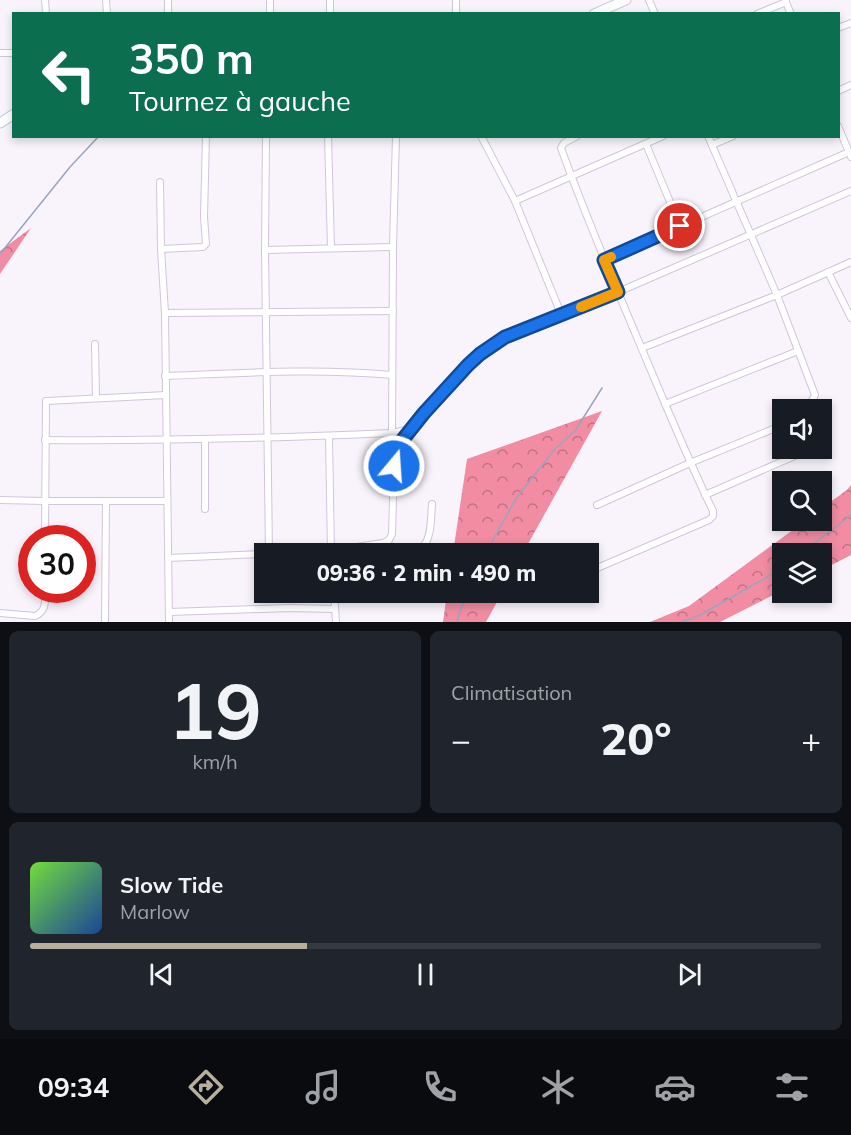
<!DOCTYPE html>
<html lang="fr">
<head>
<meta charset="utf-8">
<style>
  body { margin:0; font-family:Mulish,sans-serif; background:#20242c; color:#f1f3f6; height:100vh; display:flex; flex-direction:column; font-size:22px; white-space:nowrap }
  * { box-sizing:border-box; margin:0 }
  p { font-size:20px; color:#9ea1a6 }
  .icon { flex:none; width:33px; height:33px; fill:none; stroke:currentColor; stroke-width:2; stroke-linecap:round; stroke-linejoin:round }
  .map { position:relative; height:622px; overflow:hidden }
  .drawer { display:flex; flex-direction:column; gap:9px; padding:9px; background:#0d0f14; flex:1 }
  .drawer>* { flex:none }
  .top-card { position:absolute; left:12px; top:12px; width:828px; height:126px; border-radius:0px; box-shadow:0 3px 9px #0003; background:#0b6e4f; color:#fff; overflow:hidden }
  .buttons { position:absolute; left:772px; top:399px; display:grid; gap:12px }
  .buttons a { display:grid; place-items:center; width:60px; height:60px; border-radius:0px; background:#171b24; box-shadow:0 3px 9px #0003; font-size:30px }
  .speed { position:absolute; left:18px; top:525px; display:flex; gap:12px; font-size:30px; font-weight:700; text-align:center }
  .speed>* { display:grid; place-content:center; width:78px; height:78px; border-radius:50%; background:#171b24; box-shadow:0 3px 9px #0003; line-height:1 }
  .speed .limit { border:9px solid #d22; background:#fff; color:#111 }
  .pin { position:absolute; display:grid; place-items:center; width:51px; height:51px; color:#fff; margin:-26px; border:3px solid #fff; border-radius:50%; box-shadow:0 2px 6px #0007 }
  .me { position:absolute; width:66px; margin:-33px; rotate:18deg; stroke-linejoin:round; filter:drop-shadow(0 0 4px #0008) }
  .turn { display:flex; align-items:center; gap:21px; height:126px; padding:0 18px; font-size:27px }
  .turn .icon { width:78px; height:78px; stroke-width:2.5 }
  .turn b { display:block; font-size:42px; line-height:51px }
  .big { font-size:45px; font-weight:800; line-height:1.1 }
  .drawer .card { flex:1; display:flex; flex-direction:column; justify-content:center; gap:9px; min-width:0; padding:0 21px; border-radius:9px; background:#20242c }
  .drawer .dial { align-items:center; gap:0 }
  .dial b { font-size:78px; line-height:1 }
  .song { display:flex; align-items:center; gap:18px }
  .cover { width:72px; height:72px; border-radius:9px; background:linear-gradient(135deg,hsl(100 70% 55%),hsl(220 70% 35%)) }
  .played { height:6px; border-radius:3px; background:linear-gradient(90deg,#b8af9b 35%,#363941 35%) }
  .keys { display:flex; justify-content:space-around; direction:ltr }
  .heat { display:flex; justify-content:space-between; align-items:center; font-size:33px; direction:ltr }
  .drawer .tiles { flex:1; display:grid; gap:9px; grid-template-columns:1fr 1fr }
  .card:last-child { grid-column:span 2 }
  .trip { position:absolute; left:254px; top:543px; width:345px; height:60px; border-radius:0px; background:#171b24; box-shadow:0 3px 9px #0003; font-weight:800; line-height:60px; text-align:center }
  .dock { display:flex; height:96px; justify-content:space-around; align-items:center; background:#090b0e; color:#9ea1a6 }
  .dock .icon { width:42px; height:42px }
  .dock .selected { color:#b8af9b }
  .dock b { font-size:27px; color:#f1f3f6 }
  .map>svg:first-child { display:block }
</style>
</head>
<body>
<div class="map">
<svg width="851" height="622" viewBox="0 0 851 622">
  <defs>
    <pattern id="forest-crowns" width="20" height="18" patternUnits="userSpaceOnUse" patternTransform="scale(1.5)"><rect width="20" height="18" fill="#f18ca3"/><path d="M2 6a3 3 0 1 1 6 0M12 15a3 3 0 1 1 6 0" fill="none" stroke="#c37285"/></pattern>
  </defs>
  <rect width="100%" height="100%" fill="#f9f4fc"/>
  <!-- forest -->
  <g fill="url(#forest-crowns)">
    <path d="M31 228 0 274V251Z"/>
    <path d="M602 411 523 553H453L467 459Z"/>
    <path d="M851 485V555L822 570V554H783V590L720 622H650L689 606 805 521 822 520V508L847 490Z"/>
    <path d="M447 593V592L502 593 486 622H443Z"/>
  </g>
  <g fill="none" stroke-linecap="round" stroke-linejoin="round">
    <!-- stream -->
    <g stroke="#99a5bf" stroke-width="1.5">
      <path d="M0 254 70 167 99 136"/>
      <path d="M485 554 517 497 555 449 575 431 602 388"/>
      <path d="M800 554 851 515"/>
      <path d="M457 622 460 611 468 592"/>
      <path d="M682 622 700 615 769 576 783 566"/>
    </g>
    <!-- street casing -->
    <g stroke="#d2c5da" stroke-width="8">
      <g id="street">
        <path d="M45 0 46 14"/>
        <path d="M106 0 107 14"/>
        <path d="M168 0V14"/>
        <path d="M270 0V14"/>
        <path d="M649 0 655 14"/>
        <path d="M785 0 791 14"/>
        <path d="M330 14V0"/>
        <path d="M456 14V0"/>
        <path d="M757 14 786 2"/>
        <path d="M838 28 851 23"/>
        <path d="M0 53H14"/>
        <path d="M838 91 851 85"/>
        <path d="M838 126 851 157"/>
        <path d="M266 136 265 250 269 554"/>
        <path d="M328 136 331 248"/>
        <path d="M481 136 515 201 561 314"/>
        <path d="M577 136 564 143 561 148C584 212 610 273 636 335 661 394 685 453 713 511V516L709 520 588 572"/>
        <path d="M708 136 777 295 815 395 813 399 803 410"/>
        <path d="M646 144 680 226"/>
        <path d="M712 145 733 136"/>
        <path d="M160 182 161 249 165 313 169 622"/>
        <path d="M515 201 663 136"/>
        <path d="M161 249 203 247 206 244 204 217 206 136"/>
        <path d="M265 250 393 247"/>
        <path d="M604 260 849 152"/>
        <path d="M828 272 851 318"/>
        <path d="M165 313 393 311"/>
        <path d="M95 344 96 398"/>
        <path d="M642 348 777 295 851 262"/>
        <path d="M165 376C241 373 317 368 392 375"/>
        <path d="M665 404 798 351"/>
        <path d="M392 433 393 247 396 136"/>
        <path d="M329 436 331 554"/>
        <path d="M45 440C161 441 276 438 392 433L411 429 468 365 480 354 505 337 618 292 851 191"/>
        <path d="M205 440V509"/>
        <path d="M705 495 813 448"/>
        <path d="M0 500 45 501H167"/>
        <path d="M597 505 690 463 783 425"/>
        <path d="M45 538 46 401 166 395"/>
        <path d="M383 543C391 547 398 548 406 548 411 549 416 550 420 548 432 544 431 515 432 504"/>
        <path d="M271 554 314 548 356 547 383 543 389 540 392 534 394 466 400 443 410 430"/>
        <path d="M168 558 264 554"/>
        <path d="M334 592 336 622"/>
        <path d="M169 612 289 608 335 609"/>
        <path d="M0 613 35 616C47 611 45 601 45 590"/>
        <path d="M105 622 106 501"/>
      </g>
    </g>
    <!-- secondary casing -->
    <g stroke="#d2c5da" stroke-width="11">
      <g id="secondary">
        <path d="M594 14 626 0"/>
        <path d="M0 123 14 114"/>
      </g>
    </g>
    <!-- street -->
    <use href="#street" stroke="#fff" stroke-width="6"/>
    <!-- secondary -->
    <use href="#secondary" stroke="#fff" stroke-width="9"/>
  </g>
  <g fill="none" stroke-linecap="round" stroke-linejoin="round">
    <!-- route casing -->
    <g stroke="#114b97" stroke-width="15">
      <path id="route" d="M394 466 400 443 424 413 468 365 480 354 505 337 618 292 604 260 680 226"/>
    </g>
    <!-- route -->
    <use href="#route" stroke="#1a73e8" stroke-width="10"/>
    <!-- slow -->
    <path stroke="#f59e0b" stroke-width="10" d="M581 307 618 292 604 260 611 257"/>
  </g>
</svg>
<div class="buttons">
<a><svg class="icon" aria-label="sound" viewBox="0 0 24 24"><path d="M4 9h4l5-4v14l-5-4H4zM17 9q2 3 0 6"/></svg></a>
<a><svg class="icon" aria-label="search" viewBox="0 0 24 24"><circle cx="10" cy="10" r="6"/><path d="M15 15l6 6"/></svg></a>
<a><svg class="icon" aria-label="layers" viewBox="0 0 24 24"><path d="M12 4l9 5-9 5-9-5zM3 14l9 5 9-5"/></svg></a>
</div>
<div class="speed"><div class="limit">30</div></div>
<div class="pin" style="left:680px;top:226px;background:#d93025"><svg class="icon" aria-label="arrive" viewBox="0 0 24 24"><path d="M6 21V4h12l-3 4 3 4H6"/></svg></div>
<svg class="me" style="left:394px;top:466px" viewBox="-20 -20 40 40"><circle r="17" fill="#1a73e8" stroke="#fff" stroke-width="3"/><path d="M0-11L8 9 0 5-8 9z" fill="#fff"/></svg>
<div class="trip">09:36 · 2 min · 490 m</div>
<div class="top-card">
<div class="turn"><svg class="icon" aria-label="left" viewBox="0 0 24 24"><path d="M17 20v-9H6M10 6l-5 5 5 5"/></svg><div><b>350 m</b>Tournez à gauche</div></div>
</div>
</div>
<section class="drawer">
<div class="tiles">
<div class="card dial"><b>19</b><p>km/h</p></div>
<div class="card"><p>Climatisation</p>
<div class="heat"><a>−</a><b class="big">20°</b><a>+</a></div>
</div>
<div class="card">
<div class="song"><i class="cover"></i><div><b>Slow Tide</b><p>Marlow</p></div></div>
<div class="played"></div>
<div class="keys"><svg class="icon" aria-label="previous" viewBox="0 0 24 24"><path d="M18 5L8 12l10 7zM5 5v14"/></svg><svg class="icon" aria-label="pause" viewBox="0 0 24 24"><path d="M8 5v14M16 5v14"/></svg><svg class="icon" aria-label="next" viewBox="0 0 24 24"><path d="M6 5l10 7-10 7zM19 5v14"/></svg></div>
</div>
</div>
</section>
<nav class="dock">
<b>09:34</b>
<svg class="icon selected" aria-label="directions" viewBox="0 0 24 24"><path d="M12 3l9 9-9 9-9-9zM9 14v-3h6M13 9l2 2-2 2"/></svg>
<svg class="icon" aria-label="music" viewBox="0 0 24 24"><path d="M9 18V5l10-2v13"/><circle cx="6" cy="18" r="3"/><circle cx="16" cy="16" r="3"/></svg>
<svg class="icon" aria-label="phone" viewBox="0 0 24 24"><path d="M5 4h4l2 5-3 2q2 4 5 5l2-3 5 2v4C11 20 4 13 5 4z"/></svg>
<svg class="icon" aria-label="climate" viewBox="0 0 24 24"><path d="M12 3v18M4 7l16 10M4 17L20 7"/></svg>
<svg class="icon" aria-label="car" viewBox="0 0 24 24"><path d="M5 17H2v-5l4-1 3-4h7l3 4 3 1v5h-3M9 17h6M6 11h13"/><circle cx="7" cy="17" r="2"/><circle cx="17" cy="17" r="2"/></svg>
<svg class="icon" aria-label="filters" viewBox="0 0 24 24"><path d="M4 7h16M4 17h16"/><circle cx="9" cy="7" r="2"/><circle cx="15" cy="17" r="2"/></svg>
</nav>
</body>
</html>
